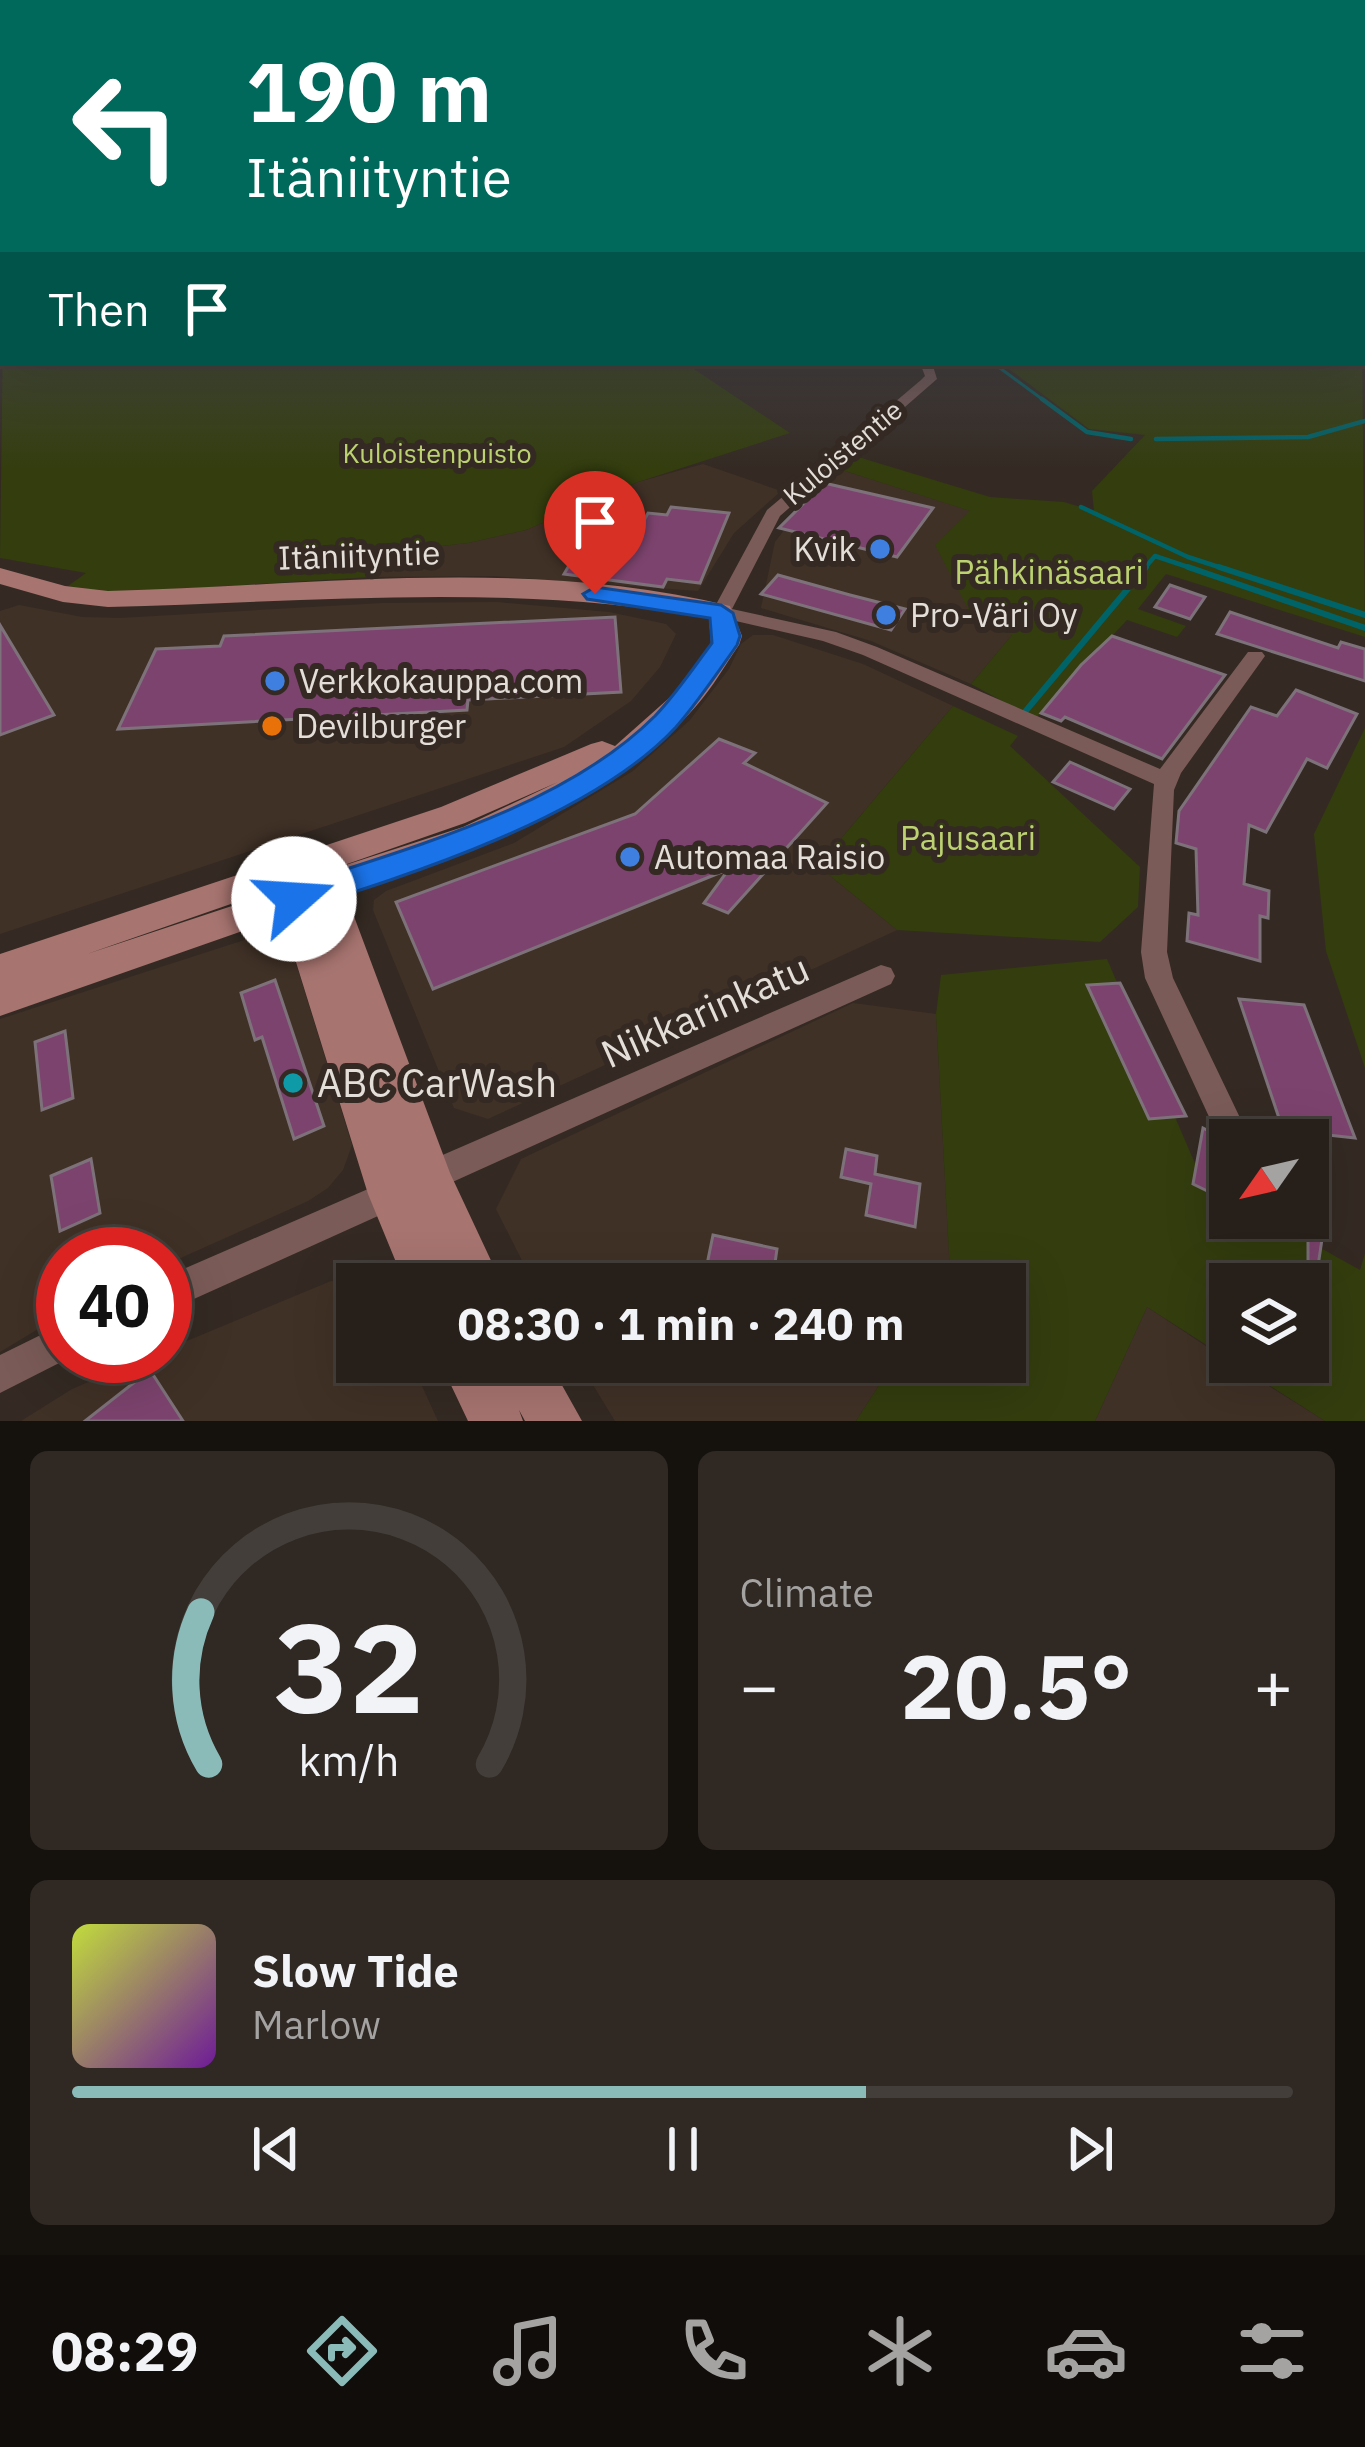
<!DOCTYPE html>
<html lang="en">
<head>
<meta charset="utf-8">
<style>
  body { margin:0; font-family:"IBM Plex Sans",sans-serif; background:#2f2823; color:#f1f3f6; height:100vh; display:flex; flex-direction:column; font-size:45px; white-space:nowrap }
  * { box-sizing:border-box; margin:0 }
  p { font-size:39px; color:#a4a3a2 }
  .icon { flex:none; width:66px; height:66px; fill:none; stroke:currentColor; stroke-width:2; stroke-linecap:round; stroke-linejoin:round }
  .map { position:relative; height:1421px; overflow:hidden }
  .sheet { display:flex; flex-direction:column; gap:30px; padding:30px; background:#15120e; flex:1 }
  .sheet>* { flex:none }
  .hud { position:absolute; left:0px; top:0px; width:1365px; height:366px; box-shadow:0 12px 48px #0002,0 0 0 3px #433e39; background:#00695c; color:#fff; overflow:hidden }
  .needle { width:78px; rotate:236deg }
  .buttons { position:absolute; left:1209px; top:1119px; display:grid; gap:24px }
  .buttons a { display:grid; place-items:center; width:120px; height:120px; border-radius:0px; background:#27201a; box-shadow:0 12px 48px #0002,0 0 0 3px #433e39; font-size:60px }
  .speed { position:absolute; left:36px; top:1227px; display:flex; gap:24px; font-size:60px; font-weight:700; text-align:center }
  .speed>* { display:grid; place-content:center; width:156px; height:156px; border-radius:50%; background:#27201a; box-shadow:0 12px 48px #0002,0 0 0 3px #433e39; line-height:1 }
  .speed .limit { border:18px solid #d22; background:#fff; color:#111 }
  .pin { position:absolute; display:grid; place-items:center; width:102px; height:102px; color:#fff; margin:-123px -51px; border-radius:50% 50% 50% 0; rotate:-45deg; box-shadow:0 0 12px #0007 }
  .pin .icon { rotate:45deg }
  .me { position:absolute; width:132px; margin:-66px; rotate:71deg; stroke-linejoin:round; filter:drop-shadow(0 0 9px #0008) }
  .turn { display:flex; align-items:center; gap:42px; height:252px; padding:0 48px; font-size:54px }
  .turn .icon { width:156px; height:156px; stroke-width:2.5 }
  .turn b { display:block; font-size:84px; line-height:102px }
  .then { display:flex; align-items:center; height:114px; padding:0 48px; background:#0003; gap:24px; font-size:45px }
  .big { font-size:90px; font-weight:700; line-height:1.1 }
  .sheet .card { flex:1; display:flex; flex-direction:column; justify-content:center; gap:18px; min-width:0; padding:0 42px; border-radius:18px; background:#2f2823 }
  .sheet .dial { align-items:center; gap:0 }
  .dial svg { height:312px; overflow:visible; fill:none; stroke:#433e39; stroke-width:7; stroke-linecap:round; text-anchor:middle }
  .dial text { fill:#f1f3f6; stroke:none }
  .song { display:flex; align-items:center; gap:36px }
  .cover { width:144px; height:144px; border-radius:18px; background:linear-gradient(135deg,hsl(70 70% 55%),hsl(280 70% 35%)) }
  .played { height:12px; border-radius:6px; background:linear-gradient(90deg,#8bbbb9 65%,#433e39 65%) }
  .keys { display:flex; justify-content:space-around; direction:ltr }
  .heat { display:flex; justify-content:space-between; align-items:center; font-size:66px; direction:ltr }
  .sheet .tiles { flex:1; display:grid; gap:30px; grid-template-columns:1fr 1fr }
  .card:last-child { grid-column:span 2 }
  .trip { position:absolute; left:336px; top:1263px; width:690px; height:120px; border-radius:0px; background:#27201a; box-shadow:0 12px 48px #0002,0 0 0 3px #433e39; font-weight:700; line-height:120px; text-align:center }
  .tabs { display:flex; height:192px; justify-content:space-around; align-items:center; background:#100d0a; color:#a4a3a2 }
  .tabs .icon { width:84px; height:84px }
  .tabs .selected { color:#8bbbb9 }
  .tabs b { font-size:54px; color:#f1f3f6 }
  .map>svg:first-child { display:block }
</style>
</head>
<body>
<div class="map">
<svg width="1365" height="1421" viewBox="0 0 1365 1421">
  <rect width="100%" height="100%" fill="#342a23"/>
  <!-- built -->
  <g fill="#403126">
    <path d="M703 464 781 491 734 533 698 591 493 576 372 577 380 553 468 543 526 530 638 482Z"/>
    <path d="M842 470 971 511 1013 634 971 684 871 641 761 608 775 542 812 494Z"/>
    <path d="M497 602 609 612 666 624 676 634 660 667 631 701 564 747 0 934V611L19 605 82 617 120 618 383 603Z"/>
    <path d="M753 635H773L863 664 953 706 818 866 897 930 488 1119 454 1108 373 910 374 900 386 891 514 843 633 771 690 720 729 669 741 644Z"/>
    <path d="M266 933 290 944 352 1145 343 1170 328 1188 308 1201 165 1265V1254H63V1314L0 1352V1019Z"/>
    <path d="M853 1003 936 1014 950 1273 943 1284H534L496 1209 521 1159Z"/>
    <path d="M331 1281 358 1284 357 1362H411L438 1421H21L72 1389 150 1356H165V1350Z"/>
    <path d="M1147 1307 1230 1362 1325 1421H1095Z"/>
    <path d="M579 1362H894L856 1421H615Z"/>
  </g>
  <!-- green -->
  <g fill="#333d0e">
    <path d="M3 329V363H685L790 433 638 482 526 530 468 543 380 553 372 577 112 593 68 586 86 573 0 558Z"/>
    <path d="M1362 333 1365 637 1166 574 1138 609 1186 626 1177 637 1127 620 1035 719 971 684 1012 635 975 622 935 545 970 511 842 470 855 456 990 497 1064 502 1094 511 1092 491 1145 435 1089 429 1001 363H1362Z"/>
    <path d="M953 706 1018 736 1010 746 1140 867 1138 907 1100 942 897 930 818 866Z"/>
    <path d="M1365 728V1068L1326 951 1314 834Z"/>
    <path d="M1107 959 1203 1182 1230 1197V1218H1267L1360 1270 1365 1254V1421H1325L1233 1362H1308V1284H1230V1360L1147 1307 1095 1421H856L894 1362H1005V1284H943L950 1273 936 1014 941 975Z"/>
  </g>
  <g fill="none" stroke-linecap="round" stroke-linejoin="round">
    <!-- stream-far2 -->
    <path stroke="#006368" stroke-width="3" d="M993 363 1046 402"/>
    <!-- stream-far1 -->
    <g stroke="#006368" stroke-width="4.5">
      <path d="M1042 399 1087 432 1131 439"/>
      <path d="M1156 439 1308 437 1365 421"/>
      <path d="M1081 507 1188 557 1228 570"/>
      <path d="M1143 570 1155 556 1197 570"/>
    </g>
    <!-- stream -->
    <g stroke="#006368" stroke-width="6">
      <path d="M1188 567 1365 628"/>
      <path d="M1219 567 1365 615"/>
      <path d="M1024 713 1146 567"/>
    </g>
  </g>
  <!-- building -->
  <g fill="#7c436e" stroke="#7e727a" stroke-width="3">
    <path d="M824 483 933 508 897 557 779 528Z"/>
    <path d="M671 507 729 513 700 583 667 579 663 587 564 574 584 540 631 545 648 513 667 515Z"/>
    <path d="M778 575 850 595 905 609 891 630 761 594Z"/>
    <path d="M1170 585 1205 597 1190 619 1155 607Z"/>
    <path d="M1230 612 1338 648 1341 642 1365 649V681L1217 634Z"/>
    <path d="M615 617 621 692 468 700 467 710 118 729 156 649 220 646 224 636Z"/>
    <path d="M0 625 54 715 0 735Z"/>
    <path d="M1112 636 1225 675 1162 759 1065 717 1061 721 1041 713 1081 665Z"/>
    <path d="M1296 690 1357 714 1327 768 1307 759 1266 832 1249 825 1244 884 1269 891 1268 918 1260 916V961L1187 941 1189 913 1198 915 1196 849 1176 843 1179 811 1251 707 1277 716Z"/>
    <path d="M719 739 755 753 744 763 827 803 728 913 704 903 729 869 433 989 396 902 635 814Z"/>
    <path d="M1070 762 1130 789 1114 809 1053 782Z"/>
    <path d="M275 980 324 1126 294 1139 262 1037 255 1040 241 993Z"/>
    <path d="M1120 983 1186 1116 1149 1119 1087 985Z"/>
    <path d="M1239 999 1304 1005 1355 1138 1283 1130Z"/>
    <path d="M65 1031 73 1098 42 1110 35 1042Z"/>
    <path d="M1203 1128 1230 1142V1202L1193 1184Z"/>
    <path d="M846 1149 877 1156 875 1174 920 1184 915 1227 866 1215 871 1184 841 1177Z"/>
    <path d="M91 1159 100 1213 60 1231 51 1176Z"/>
    <path d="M1308 1176 1330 1186 1318 1266 1308 1265V1239L1263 1218H1308Z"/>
    <path d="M713 1235 777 1249 772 1284H703Z"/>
    <path d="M150 1370 183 1421H85Z"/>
  </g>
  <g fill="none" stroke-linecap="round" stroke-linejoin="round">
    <!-- street -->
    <g fill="#7b5b58" fill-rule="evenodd">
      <rect x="0" y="301" width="3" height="6"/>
      <path d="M920 363H932L937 379 780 516 732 609 836 632 877 647 1160 769 1248 652H1262L1265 656 1181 773 1174 790 1167 952 1173 978 1243 1124 1239 1134 1228 1138 1217 1134 1145 978 1141 952 1154 784 863 655 823 641 714 616 712 612 767 510 921 380 925 376Z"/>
      <path d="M881 965 891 968 895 976 891 984 437 1189 426 1193 415 1189 410 1178 415 1167Z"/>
      <path d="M398 1176 409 1180 414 1191 409 1202 165 1312V1277Z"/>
      <path d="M63 1324V1356H73L0 1393V1355Z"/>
    </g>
    <!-- secondary -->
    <g fill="#a77470" fill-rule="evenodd">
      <path d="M0 568 65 586 108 591C313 586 529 556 730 606L742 636 739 645C725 665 713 687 697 705 607 809 471 852 346 895L450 1173 502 1284H405L368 1194 282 917 0 1016V954L441 807 591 744 602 741 615 746 677 691 711 644 709 618C509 582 310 602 108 607L63 602 0 584ZM558 782 463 827 327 871 465 823ZM277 888V891L87 954Z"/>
      <path d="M440 1362H549L582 1421H525L519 1410 523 1421H468Z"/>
    </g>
  </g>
  <!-- sky -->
  <linearGradient id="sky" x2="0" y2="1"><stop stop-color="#1d1713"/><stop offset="0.58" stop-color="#4a4a50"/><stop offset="1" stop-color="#4a4a50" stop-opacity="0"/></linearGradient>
  <rect width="1365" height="469" fill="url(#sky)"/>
  <!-- route -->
  <path fill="#1a73e8" stroke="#114b97" stroke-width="3" d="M595 587 721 605 733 613 740 636 737 645C718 672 698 702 676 727 593 817 410 875 294 911L282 908 277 899 282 890C404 849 562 809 655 716 676 694 694 667 712 643L710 618 587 599 583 594Z"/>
  <!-- markers -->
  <g fill="#3f7fe0" stroke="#342a23" stroke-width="4.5">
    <circle cx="880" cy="549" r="12"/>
    <circle cx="886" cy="615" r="12"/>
    <circle cx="275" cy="681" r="12"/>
    <circle cx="630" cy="857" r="12"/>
  </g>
  <circle fill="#e8710a" stroke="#342a23" stroke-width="4.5" cx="272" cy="726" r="12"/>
  <circle fill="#0f9aa8" stroke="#342a23" stroke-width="4.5" cx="293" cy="1083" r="12"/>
  <g text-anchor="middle" stroke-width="12" stroke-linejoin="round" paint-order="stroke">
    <!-- far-street labels -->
    <g font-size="27" fill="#e4ded9" stroke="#342a23">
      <text transform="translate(843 453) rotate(-40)" y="9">Kuloistentie</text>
    </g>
    <!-- far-park labels -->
    <g font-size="27" fill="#bcd271" stroke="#342a23">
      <text x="437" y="463">Kuloistenpuisto</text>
    </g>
    <!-- poi labels -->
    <g font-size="33" fill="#e4ded9" stroke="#342a23" text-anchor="start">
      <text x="856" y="561" text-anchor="end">Kvik</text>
      <text x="910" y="627">Pro-Väri Oy</text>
      <text x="299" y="693">Verkkokauppa.com</text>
      <text x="296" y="738">Devilburger</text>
      <text x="654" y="869">Automaa Raisio</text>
    </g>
    <!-- street labels -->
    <g font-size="33" fill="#e4ded9" stroke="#342a23">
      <text transform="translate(359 555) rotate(-2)" y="12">Itäniityntie</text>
    </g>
    <!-- park labels -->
    <g font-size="33" fill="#bcd271" stroke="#342a23">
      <text x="1049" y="584">Pähkinäsaari</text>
      <text x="968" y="850">Pajusaari</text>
    </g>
    <!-- near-street labels -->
    <g font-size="39" fill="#e4ded9" stroke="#342a23">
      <text transform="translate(705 1011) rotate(-24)" y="14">Nikkarinkatu</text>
    </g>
    <!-- near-poi labels -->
    <g font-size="39" fill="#e4ded9" stroke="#342a23" text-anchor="start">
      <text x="317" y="1097">ABC CarWash</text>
    </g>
  </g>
</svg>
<div class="buttons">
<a><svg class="needle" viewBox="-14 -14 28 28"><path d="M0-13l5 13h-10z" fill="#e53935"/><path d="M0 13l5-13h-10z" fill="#a4a3a2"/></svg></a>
<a><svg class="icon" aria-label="layers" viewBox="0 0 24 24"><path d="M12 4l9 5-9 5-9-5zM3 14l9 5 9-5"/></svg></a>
</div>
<div class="speed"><div class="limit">40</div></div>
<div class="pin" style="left:595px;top:594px;background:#d93025"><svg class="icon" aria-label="arrive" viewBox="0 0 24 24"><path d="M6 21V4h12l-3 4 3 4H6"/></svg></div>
<svg class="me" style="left:294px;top:899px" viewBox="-20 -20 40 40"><circle r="19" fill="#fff"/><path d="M0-13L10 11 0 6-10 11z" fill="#1a73e8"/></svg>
<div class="trip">08:30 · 1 min · 240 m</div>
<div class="hud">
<div class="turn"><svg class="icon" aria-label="left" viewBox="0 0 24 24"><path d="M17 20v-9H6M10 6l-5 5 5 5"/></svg><div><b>190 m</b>Itäniityntie</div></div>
<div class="then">Then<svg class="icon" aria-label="arrive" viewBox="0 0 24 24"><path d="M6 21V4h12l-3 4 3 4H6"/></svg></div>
</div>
</div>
<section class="sheet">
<div class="tiles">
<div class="card dial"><svg viewBox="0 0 100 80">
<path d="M14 69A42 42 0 1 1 86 69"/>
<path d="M14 69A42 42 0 0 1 12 30" stroke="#8bbbb9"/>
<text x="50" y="56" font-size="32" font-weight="700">32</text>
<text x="50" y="72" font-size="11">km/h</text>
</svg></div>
<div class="card"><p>Climate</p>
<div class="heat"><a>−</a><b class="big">20.5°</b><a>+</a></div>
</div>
<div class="card">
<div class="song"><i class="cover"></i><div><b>Slow Tide</b><p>Marlow</p></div></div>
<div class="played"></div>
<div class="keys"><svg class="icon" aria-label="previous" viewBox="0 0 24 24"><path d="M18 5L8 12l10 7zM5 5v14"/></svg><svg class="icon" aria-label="pause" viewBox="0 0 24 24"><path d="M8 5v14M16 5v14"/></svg><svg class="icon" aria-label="next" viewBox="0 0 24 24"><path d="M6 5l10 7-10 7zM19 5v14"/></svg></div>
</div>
</div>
</section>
<nav class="tabs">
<b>08:29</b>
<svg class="icon selected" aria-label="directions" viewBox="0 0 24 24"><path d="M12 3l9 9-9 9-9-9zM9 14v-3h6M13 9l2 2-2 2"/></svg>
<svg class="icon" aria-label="music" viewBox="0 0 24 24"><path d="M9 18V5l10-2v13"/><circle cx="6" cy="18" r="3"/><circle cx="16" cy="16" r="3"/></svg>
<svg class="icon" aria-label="phone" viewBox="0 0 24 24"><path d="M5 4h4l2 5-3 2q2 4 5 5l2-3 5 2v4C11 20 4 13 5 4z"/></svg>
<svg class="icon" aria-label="climate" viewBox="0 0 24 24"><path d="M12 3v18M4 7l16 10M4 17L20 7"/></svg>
<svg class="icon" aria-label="car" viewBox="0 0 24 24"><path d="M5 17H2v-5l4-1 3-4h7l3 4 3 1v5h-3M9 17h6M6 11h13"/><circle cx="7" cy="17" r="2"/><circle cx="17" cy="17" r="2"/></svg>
<svg class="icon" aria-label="filters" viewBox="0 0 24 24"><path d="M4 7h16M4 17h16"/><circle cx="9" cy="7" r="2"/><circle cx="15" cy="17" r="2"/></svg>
</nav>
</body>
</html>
